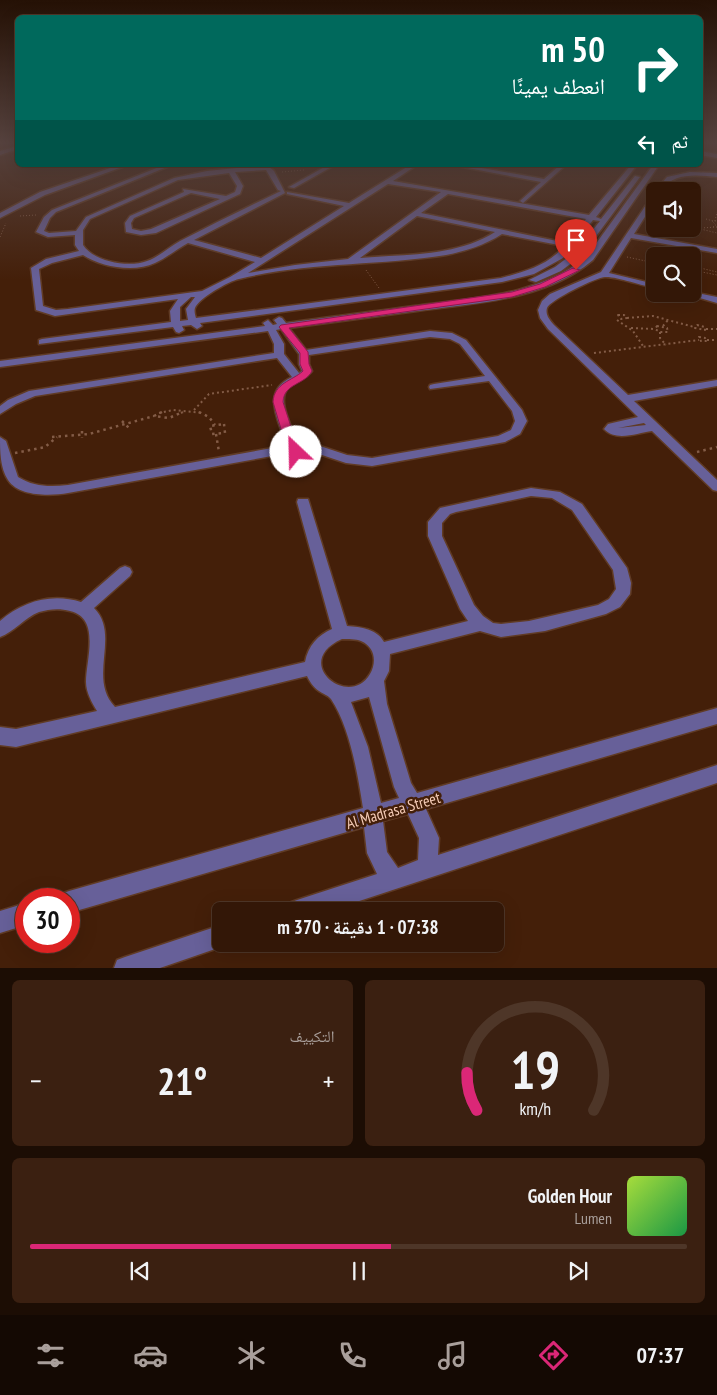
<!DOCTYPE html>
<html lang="ar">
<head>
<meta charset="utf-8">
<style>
  body { margin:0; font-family:"PT Sans Narrow","Noto Naskh Arabic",sans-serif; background:#3b2011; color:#f1f3f6; direction:rtl; height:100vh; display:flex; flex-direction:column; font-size:19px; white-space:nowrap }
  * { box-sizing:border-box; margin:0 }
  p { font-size:16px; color:#a99f9b }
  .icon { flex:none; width:28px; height:28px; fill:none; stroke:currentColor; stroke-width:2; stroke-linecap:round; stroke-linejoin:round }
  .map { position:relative; height:968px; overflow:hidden; direction:ltr }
  .details { display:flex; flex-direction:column; gap:12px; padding:12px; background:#1c0d04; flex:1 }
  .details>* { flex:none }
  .hud { position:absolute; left:15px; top:15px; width:688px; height:152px; border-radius:8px; box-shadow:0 5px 20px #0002,0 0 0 1px #4e3628; direction:rtl; background:#00695c; color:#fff; overflow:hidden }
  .tools { position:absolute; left:646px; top:182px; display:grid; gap:10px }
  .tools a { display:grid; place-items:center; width:55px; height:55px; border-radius:8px; background:#331707; box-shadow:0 5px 20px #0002,0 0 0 1px #4e3628; font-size:25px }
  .speed { position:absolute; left:15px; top:888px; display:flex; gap:10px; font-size:25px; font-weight:700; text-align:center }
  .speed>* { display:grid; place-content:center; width:65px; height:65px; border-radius:50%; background:#331707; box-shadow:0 5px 20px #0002,0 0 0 1px #4e3628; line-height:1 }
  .speed .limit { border:8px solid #d22; background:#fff; color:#111 }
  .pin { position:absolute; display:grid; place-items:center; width:42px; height:42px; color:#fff; margin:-51px -21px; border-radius:50% 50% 50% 0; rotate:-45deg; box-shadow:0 0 5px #0007 }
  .pin .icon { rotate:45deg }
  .me { position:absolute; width:55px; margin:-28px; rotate:336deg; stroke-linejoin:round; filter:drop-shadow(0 0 4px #0008) }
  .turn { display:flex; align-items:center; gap:18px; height:105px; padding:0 15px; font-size:22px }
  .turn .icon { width:65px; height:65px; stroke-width:2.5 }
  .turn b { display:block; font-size:35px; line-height:42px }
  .then { display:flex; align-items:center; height:48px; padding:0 15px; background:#0003; gap:10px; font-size:19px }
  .big { font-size:38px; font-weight:700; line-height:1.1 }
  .details .widget { flex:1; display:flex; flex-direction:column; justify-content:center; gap:8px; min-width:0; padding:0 18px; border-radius:8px; background:#3b2011 }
  .details .dial { align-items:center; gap:0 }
  .dial svg { height:130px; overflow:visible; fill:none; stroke:#4e3628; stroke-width:7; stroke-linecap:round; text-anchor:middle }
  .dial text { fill:#f1f3f6; stroke:none }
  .song { display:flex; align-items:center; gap:15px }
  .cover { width:60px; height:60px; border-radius:8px; background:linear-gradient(135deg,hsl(80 70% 55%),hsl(140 70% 35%)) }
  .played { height:5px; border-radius:2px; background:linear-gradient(90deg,#db2777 55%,#4e3628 55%) }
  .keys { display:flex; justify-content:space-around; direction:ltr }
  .heat { display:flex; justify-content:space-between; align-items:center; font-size:28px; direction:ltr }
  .details .tiles { flex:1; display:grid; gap:12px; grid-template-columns:1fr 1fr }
  .widget:last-child { grid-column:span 2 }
  .trip { position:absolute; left:212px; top:902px; width:292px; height:50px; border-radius:8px; background:#331707; box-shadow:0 5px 20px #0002,0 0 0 1px #4e3628; font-weight:700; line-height:50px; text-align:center; direction:rtl }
  .dock { display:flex; height:80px; justify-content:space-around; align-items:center; background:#140903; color:#a99f9b }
  .dock .icon { width:35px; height:35px }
  .dock .selected { color:#db2777 }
  .dock b { font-size:22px; color:#f1f3f6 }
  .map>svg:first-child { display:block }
</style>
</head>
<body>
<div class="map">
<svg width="717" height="968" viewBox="0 0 717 968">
  <rect width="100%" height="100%" fill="#441f09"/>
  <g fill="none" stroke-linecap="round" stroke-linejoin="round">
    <!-- minor casing -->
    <g stroke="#603b25" stroke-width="3">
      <g id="minor">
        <path d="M18 146V149L0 155V151Z"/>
        <path d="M700 151 717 154V158L700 155Z"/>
        <path d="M119 165H128L45 195 0 218V213L40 192Z"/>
        <path d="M164 165H172L56 212 50 218 44 231 49 233 76 231 86 217 174 178 207 171 267 165 274 171 285 193 194 240 261 258 344 206 287 194V192L349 203 410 165H417L393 181 589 215 631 165H637L596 217 601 219 635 176 640 177 582 255 561 271 536 282 529 280 555 267 576 251 600 221 593 220 563 258 534 274 502 282 200 323 202 326 197 329 191 325 182 326 184 330 179 333 176 332 173 327 39 344V340L42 339 171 322 170 311 178 299 55 316 36 310 31 268 46 259 79 251 75 245V235L48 237 36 232 44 217 52 210ZM266 170 278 190 281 191C247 207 213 224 180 241 169 247 159 257 147 261 129 268 94 262 83 245V230L90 219 178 180 229 173 237 186 235 192 226 196 183 189 184 192 130 216 125 223 126 232 141 235 156 233 240 194 243 186 235 172ZM388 184 441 192 348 259 295 265 248 273ZM191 193 220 199 151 229 141 231 132 229 131 223 134 218ZM448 194 586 219 567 243 421 213ZM417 216 495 232C456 257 404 254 360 258ZM502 234 564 246C549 265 524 272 501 278L196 318C195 315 194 311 195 308 199 298 229 281 239 279 306 262 378 266 446 255 466 251 485 245 502 234ZM188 243 255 262 230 277 202 291 68 309 56 310 43 306 39 269 52 263 83 255C101 267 134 273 155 263 166 258 177 249 188 243ZM191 297H195L186 309 188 320 180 321V307Z"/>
        <path d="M328 165H335L294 188 289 187Z"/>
        <path d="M452 165H465L544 179 560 165H566L523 203 520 201 521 200 541 182Z"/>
        <path d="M653 165H659L593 260C546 300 476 303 417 311 374 317 332 322 289 328L306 350 430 331 452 333 466 340 522 410 527 421 520 434 505 442 372 466 346 463 298 447 296 444 298 441 302 440 347 455 372 458 498 436 511 430 515 421 512 411 489 381 430 389 429 387 430 385 434 384 485 376 460 344 450 339 430 337 309 355V364L312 371C306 379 297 380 289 387 276 398 291 425 296 439L290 443 284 439C277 416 262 391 292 377L277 358 35 396 16 404 0 414V406L8 400 29 391 274 353V344L268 331 0 367V361L265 326 263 323 268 320 273 325 277 324 274 320 279 317 282 318 286 323C328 317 371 312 414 306 473 298 540 296 587 256ZM281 329 299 354V364L302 371 299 373 284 354V344L276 330Z"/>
        <path d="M690 172 717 173V177C697 175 673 172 661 191H655L667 177Z"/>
        <path d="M655 194V201L634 234 717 249V253L631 238 609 273 655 284V288C643 286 615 276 605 277 597 277 550 300 547 308 545 315 550 320 554 325L628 395 717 380V386L634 401 717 480V491L713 490 652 431C637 433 616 442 604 429L608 424 638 417 548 329 540 318 538 310 542 301 550 294 601 272 652 196ZM644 423 646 425 618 428Z"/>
        <path d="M692 292 717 297V303L686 294H692Z"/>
        <path d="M0 437 6 441 18 477C34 487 50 487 68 485L283 446 289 450 283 454 68 493C51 496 19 497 8 480 0 468 0 451 0 437Z"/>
        <path d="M531 488 560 492 582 504 627 568 631 583 630 594 620 607 606 614 545 631 501 637 480 631 390 654 389 671 384 681 387 704 411 783 417 793 717 708V724L426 809 439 838 438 855 717 765V783L329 911H286L289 903 297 900 377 874 367 853 364 827 69 913V899H60L61 894 69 891 363 808C358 776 350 727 331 699 328 695 323 694 319 691 313 687 310 682 307 676L32 743 16 747 0 745V727L16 729 97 711C92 703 86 692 86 682 86 660 101 618 70 611 60 608 49 609 39 612 24 618 14 632 0 637V621C23 601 52 593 81 602L120 568 125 566 130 568 132 572 130 576 94 608C121 635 87 678 115 707L305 662C308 646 318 635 332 629L297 502 298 499H308L309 502 347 626C361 627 377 629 384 642L468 621 460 609 428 536V522L440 508ZM531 496 552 498 572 510 613 570 616 589 609 599 598 605 529 621 501 624 493 623 483 616 474 605 442 536V523L450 514 456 512ZM342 639C348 639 356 639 361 641 375 647 377 662 370 674 349 710 290 662 342 639ZM369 697 394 787 399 798 381 803 368 747 351 702ZM408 814 419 838 418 860 398 868 387 852 383 821Z"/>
        <path d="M26 903V925L0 933V911Z"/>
        <path d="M221 925V944H229L221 947 160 968H114L117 960 125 957Z"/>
      </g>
    </g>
    <!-- path-far2 -->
    <g stroke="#835c47" stroke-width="1" stroke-dasharray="1 2" stroke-linecap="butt">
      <path d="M282 172 304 170"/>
      <path d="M20 216 36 215"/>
      <path d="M706 219 713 221"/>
      <path d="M715 221 717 212"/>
      <path d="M692 227 717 233"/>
      <path d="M713 227 716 225 712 221H717"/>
      <path d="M701 228 717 227"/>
      <path d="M0 237 6 223"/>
      <path d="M627 257 655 263"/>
      <path d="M692 266 717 272"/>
      <path d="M366 270 379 288"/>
      <path d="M692 270 717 275"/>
    </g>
    <!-- path-far1 -->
    <g stroke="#835c47" stroke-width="2" stroke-dasharray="2 3" stroke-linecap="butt">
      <path d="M618 315H624L627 318 621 319Z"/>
      <path d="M627 318 653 316 694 327"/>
      <path d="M617 320 633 331 643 346"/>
      <path d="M697 325 705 327V330L695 328Z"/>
      <path d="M657 326 667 328 668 332H660L655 329Z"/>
      <path d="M663 326 669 319"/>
      <path d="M631 328 655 329"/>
      <path d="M706 329H717"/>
      <path d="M660 332V338L666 345"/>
      <path d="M699 337 705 338 707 341H701Z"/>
      <path d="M707 340H717"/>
      <path d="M594 353 699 340"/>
      <path d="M194 410 209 394 272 385"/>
      <path d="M159 413 173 410 203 413"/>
      <path d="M181 413 183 412"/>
    </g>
    <!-- path -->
    <g stroke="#835c47" stroke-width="2.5" stroke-dasharray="2.5 4" stroke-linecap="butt">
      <path d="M162 412 154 416 169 418 183 412"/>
      <path d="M199 412 209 417 215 425"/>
      <path d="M122 421 129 428"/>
      <path d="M224 424 225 433 212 434 210 426Z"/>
      <path d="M82 431V438"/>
      <path d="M216 434 219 452"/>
      <path d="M52 437 89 434 154 416"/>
      <path d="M697 452 717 447"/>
      <path d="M15 453 45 447 57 437"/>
    </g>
    <!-- minor -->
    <use href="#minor" fill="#676099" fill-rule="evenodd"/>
  </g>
  <!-- sky -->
  <linearGradient id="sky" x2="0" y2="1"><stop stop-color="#251105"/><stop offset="0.51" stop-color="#56423e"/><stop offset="1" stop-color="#56423e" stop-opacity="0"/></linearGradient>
  <rect width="717" height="280" fill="url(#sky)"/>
  <!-- route -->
  <path fill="#db2777" stroke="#8e194d" d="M573 268 580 270 545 287 512 297 289 328 308 352 309 364 312 371C305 385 284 383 283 402L294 436 302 438 307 444C305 451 300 456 292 454L290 452 297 445 284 439 273 402C274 383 292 381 303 371L300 364V353L279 327 281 325 512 292 540 284Z"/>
  <g text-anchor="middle" stroke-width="5" stroke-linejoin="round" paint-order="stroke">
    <!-- near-street labels -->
    <g font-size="16" fill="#f4cbb6" stroke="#441f09">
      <text transform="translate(393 810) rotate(-16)" y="6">Al Madrasa Street</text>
    </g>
  </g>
</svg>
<div class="tools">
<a><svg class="icon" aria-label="sound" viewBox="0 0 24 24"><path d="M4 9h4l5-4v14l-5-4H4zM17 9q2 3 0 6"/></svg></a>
<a><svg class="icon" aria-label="search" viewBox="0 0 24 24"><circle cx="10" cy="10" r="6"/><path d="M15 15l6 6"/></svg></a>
</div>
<div class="speed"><div class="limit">30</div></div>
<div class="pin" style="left:576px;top:270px;background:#d93025"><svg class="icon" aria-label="arrive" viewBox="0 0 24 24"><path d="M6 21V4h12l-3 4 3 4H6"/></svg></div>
<svg class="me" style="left:296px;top:452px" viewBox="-20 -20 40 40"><circle r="19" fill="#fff"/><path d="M0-13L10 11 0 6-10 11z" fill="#db2777"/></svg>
<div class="trip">07:38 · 1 دقيقة · 370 m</div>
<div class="hud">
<div class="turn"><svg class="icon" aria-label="right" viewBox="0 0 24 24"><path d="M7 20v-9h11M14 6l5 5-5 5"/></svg><div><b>50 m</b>انعطف يمينًا</div></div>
<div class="then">ثم<svg class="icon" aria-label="left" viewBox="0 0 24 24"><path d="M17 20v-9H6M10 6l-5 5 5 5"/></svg></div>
</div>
</div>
<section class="details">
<div class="tiles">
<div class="widget dial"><svg viewBox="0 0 100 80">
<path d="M14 69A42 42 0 1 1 86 69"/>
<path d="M14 69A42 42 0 0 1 8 46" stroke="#db2777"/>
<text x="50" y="56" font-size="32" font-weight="700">19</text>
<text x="50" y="72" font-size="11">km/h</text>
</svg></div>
<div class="widget"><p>التكييف</p>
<div class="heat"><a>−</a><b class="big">21°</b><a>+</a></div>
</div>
<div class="widget">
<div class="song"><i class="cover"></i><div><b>Golden Hour</b><p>Lumen</p></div></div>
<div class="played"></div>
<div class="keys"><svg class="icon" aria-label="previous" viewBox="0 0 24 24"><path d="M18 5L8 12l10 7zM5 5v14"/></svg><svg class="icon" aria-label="pause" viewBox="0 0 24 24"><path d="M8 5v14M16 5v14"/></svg><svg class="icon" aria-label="next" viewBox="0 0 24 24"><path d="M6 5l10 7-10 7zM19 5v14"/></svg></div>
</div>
</div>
</section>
<nav class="dock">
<b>07:37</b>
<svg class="icon selected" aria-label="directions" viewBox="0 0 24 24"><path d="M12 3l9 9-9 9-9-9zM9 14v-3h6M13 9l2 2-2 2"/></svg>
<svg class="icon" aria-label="music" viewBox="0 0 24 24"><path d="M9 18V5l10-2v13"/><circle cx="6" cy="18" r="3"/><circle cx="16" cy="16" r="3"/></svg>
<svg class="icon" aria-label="phone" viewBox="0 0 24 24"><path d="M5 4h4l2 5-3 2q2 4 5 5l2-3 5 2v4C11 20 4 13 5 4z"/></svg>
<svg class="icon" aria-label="climate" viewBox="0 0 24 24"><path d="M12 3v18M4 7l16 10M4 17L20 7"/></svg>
<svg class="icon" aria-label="car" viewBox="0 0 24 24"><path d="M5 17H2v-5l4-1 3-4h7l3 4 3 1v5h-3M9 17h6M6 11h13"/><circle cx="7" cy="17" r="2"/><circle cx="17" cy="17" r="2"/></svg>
<svg class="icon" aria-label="filters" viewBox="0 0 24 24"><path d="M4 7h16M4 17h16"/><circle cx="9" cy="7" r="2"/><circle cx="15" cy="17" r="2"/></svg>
</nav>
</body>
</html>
